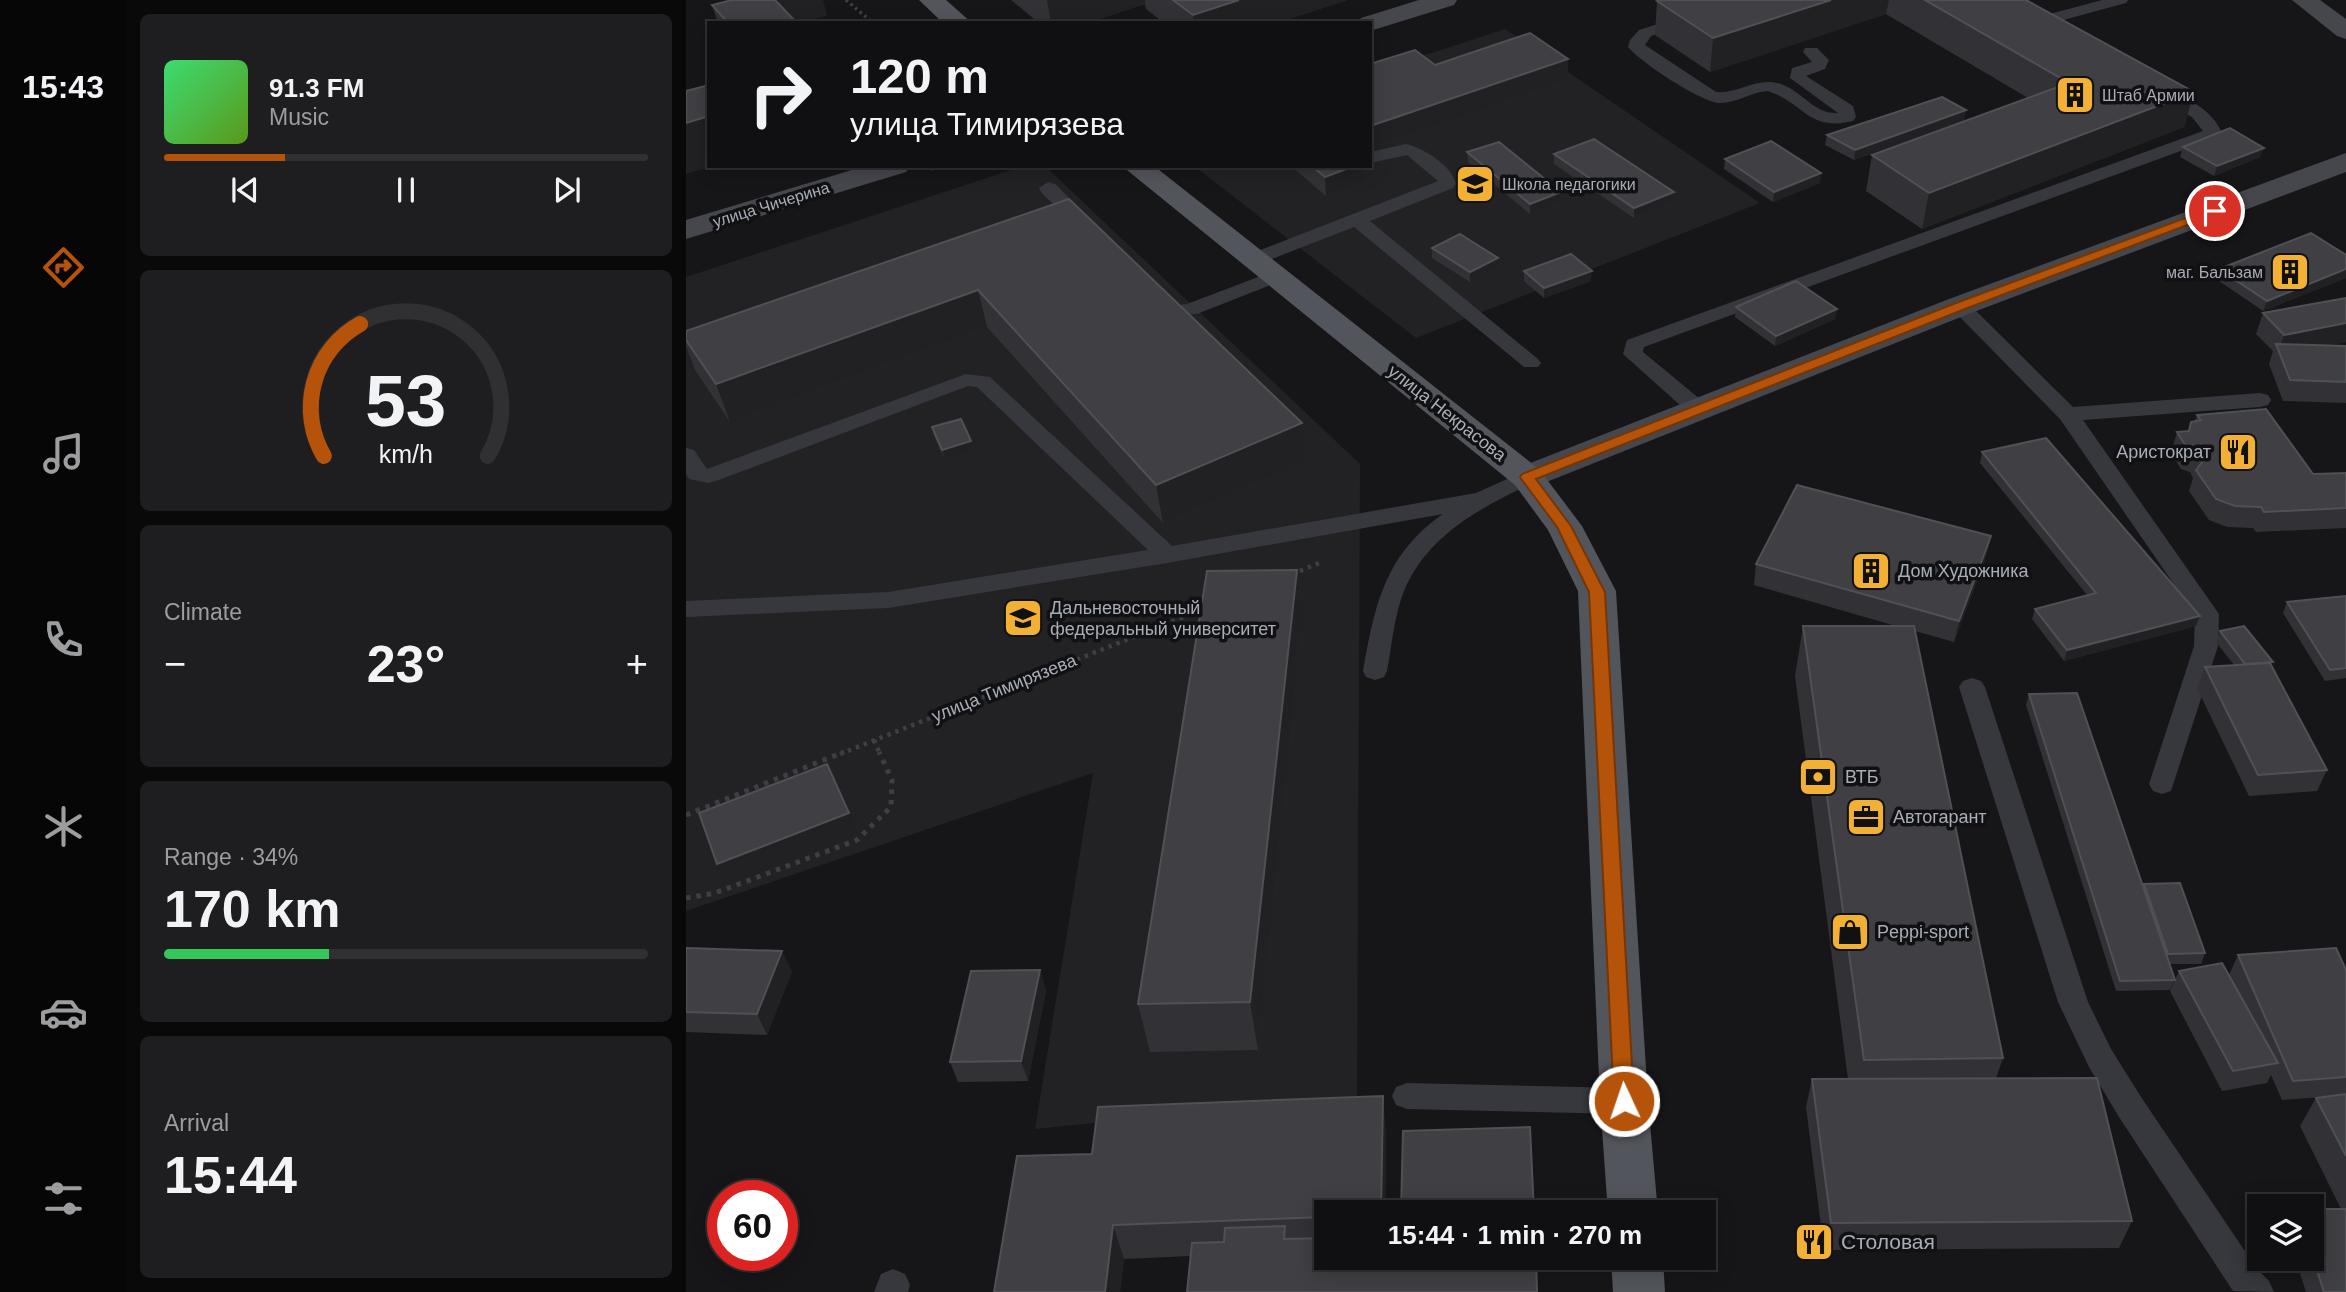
<!DOCTYPE html>
<html lang="en">
<head>
<meta charset="utf-8">
<style>
  body { margin:0; font-family:Helvetica,sans-serif; background:#1e1e20; color:#f1f3f6; height:100vh; display:flex; flex-direction:column; font-size:26px; white-space:nowrap }
  * { box-sizing:border-box; margin:0 }
  p { font-size:23px; color:#9c9d9f }
  .icon { flex:none; width:38px; height:38px; fill:none; stroke:currentColor; stroke-width:2; stroke-linecap:round; stroke-linejoin:round }
  .map { position:relative; flex:1; overflow:hidden }
  .sheet { display:flex; flex-direction:column; gap:14px; padding:14px; background:#09090a; width:560px }
  .sheet>* { flex:none }
  .guide { position:absolute; left:21px; top:21px; width:665px; height:147px; border-radius:0px; box-shadow:0 4px 18px #0003,0 0 0 2px #303032; background:#101012; color:#f1f3f6; overflow:hidden }
  .controls { position:absolute; left:1561px; top:1194px; display:grid; gap:14px }
  .controls a { display:grid; place-items:center; width:77px; height:77px; border-radius:0px; background:#101012; box-shadow:0 4px 18px #0003,0 0 0 2px #303032; font-size:35px }
  .speed { position:absolute; left:21px; top:1180px; display:flex; gap:14px; font-size:35px; font-weight:700; text-align:center }
  .speed>* { display:grid; place-content:center; width:91px; height:91px; border-radius:50%; background:#101012; box-shadow:0 4px 18px #0003,0 0 0 2px #303032; line-height:1 }
  .speed .limit { border:10px solid #d22; background:#fff; color:#111 }
  .pin { position:absolute; display:grid; place-items:center; width:60px; height:60px; color:#fff; margin:-30px; border:4px solid #fff; border-radius:50%; box-shadow:0 2px 7px #0007 }
  .me { position:absolute; width:77px; margin:-38px; rotate:357deg; stroke-linejoin:round; filter:drop-shadow(0 0 5px #0008) }
  .turn { display:flex; align-items:center; gap:24px; height:147px; padding:0 28px; font-size:32px }
  .turn .icon { width:91px; height:91px; stroke-width:2.5 }
  .turn b { display:block; font-size:49px; line-height:60px }
  .big { font-size:52px; font-weight:700; line-height:1.1 }
  .sheet .widget { flex:1; display:flex; flex-direction:column; justify-content:center; gap:10px; min-width:0; padding:0 24px; border-radius:10px; background:#1e1e20 }
  .sheet .dial { align-items:center; gap:0 }
  .dial svg { height:182px; overflow:visible; fill:none; stroke:#303032; stroke-width:7; stroke-linecap:round; text-anchor:middle }
  .dial text { fill:#f1f3f6; stroke:none }
  .song { display:flex; align-items:center; gap:21px }
  .cover { width:84px; height:84px; border-radius:10px; background:linear-gradient(135deg,hsl(140 70% 55%),hsl(90 70% 35%)) }
  .played { height:7px; border-radius:4px; background:linear-gradient(90deg,#b45309 25%,#303032 25%) }
  .keys { display:flex; justify-content:space-around; direction:ltr }
  .heat { display:flex; justify-content:space-between; align-items:center; font-size:38px; direction:ltr }
  .charge { height:10px; border-radius:5px; background:linear-gradient(90deg,#34c759 34%,#303032 0) }
  .trip { position:absolute; left:628px; top:1200px; width:402px; height:70px; border-radius:0px; background:#101012; box-shadow:0 4px 18px #0003,0 0 0 2px #303032; font-weight:700; line-height:70px; text-align:center }
  main { display:flex; flex:1; min-height:0 }
  .menu { display:flex; flex-direction:column; width:126px; justify-content:space-around; align-items:center; background:#060607; color:#9c9d9f }
  .menu .icon { width:49px; height:49px }
  .menu .current { color:#b45309 }
  .menu b { font-size:32px; color:#f1f3f6 }
  .map>svg:first-child { display:block }
</style>
</head>
<body>
<main>
<nav class="menu">
<b>15:43</b>
<svg class="icon current" aria-label="directions" viewBox="0 0 24 24"><path d="M12 3l9 9-9 9-9-9zM9 14v-3h6M13 9l2 2-2 2"/></svg>
<svg class="icon" aria-label="music" viewBox="0 0 24 24"><path d="M9 18V5l10-2v13"/><circle cx="6" cy="18" r="3"/><circle cx="16" cy="16" r="3"/></svg>
<svg class="icon" aria-label="phone" viewBox="0 0 24 24"><path d="M5 4h4l2 5-3 2q2 4 5 5l2-3 5 2v4C11 20 4 13 5 4z"/></svg>
<svg class="icon" aria-label="climate" viewBox="0 0 24 24"><path d="M12 3v18M4 7l16 10M4 17L20 7"/></svg>
<svg class="icon" aria-label="car" viewBox="0 0 24 24"><path d="M5 17H2v-5l4-1 3-4h7l3 4 3 1v5h-3M9 17h6M6 11h13"/><circle cx="7" cy="17" r="2"/><circle cx="17" cy="17" r="2"/></svg>
<svg class="icon" aria-label="filters" viewBox="0 0 24 24"><path d="M4 7h16M4 17h16"/><circle cx="9" cy="7" r="2"/><circle cx="15" cy="17" r="2"/></svg>
</nav>
<section class="sheet">
<div class="widget">
<div class="song"><i class="cover"></i><div><b>91.3 FM</b><p>Music</p></div></div>
<div class="played"></div>
<div class="keys"><svg class="icon" aria-label="previous" viewBox="0 0 24 24"><path d="M18 5L8 12l10 7zM5 5v14"/></svg><svg class="icon" aria-label="pause" viewBox="0 0 24 24"><path d="M8 5v14M16 5v14"/></svg><svg class="icon" aria-label="next" viewBox="0 0 24 24"><path d="M6 5l10 7-10 7zM19 5v14"/></svg></div>
</div>
<div class="widget dial"><svg viewBox="0 0 100 80">
<path d="M14 69A42 42 0 1 1 86 69"/>
<path d="M14 69A42 42 0 0 1 30 11" stroke="#b45309"/>
<text x="50" y="56" font-size="32" font-weight="700">53</text>
<text x="50" y="72" font-size="11">km/h</text>
</svg></div>
<div class="widget"><p>Climate</p>
<div class="heat"><a>−</a><b class="big">23°</b><a>+</a></div>
</div>
<div class="widget"><p>Range · 34%</p><b class="big">170 km</b><div class="charge"></div></div>
<div class="widget"><p>Arrival</p><b class="big">15:44</b></div>
</section>
<div class="map">
<svg width="1660" height="1292" viewBox="0 0 1660 1292">
  <rect width="100%" height="100%" fill="#161618"/>
  <!-- built -->
  <g fill="#222225">
    <path d="M819 29 1074 203 730 338 508 166H684V73Z"/>
    <path d="M337 166H359L674 464 671 1096 349 1129 407 773 0 911V277Z"/>
  </g>
  <g fill="none" stroke-linecap="round" stroke-linejoin="round">
    <!-- path-far2 -->
    <g stroke="#3d3f44" stroke-width="3.5" stroke-dasharray="2.5 3.5" stroke-linecap="butt">
      <path d="M160 0 187 23"/>
      <path d="M245 169 254 166"/>
    </g>
    <!-- path-far1 -->
    <g stroke="#3d3f44" stroke-width="4.5" stroke-dasharray="3.5 5" stroke-linecap="butt">
      <path d="M606 574 633 563"/>
      <path d="M188 740 194 754"/>
      <path d="M154 754 520 608"/>
    </g>
    <!-- path -->
    <g stroke="#3d3f44" stroke-width="5" stroke-dasharray="4.5 6" stroke-linecap="butt">
      <path d="M0 815 158 752"/>
      <path d="M0 898 29 893 171 840 205 807 206 780 193 752"/>
    </g>
    <!-- lane -->
    <g fill="#37383d" fill-rule="evenodd">
      <path d="M1048 0H1072L1070 3 965 36 959 45 1030 92C1053 94 1071 76 1095 84 1116 91 1129 115 1152 113L1104 78 1106 68 1126 62 1117 52 1119 48H1131L1143 60 1139 69 1120 76 1167 106 1170 117 1167 121C1122 132 1118 103 1082 91 1065 92 1051 103 1034 103 1016 103 954 62 942 47L944 40 953 30Z"/>
      <path d="M1416 0H1442L1440 3 1340 30 1332 25 1334 22Z"/>
      <path d="M1474 89C1498 95 1526 109 1536 133L1533 137 958 347 957 352 1020 404 1023 409 1020 414H1004L937 354 941 340 1517 131 1506 117 1468 98 1465 94Z"/>
      <path d="M720 144C737 148 766 165 770 184L767 188 684 221 852 359 855 363 852 367H838L668 227 573 264 566 266 556 260 559 256 752 181 721 155 684 163V152Z"/>
      <path d="M362 182 369 184 405 220 407 224 405 228H391L355 192 353 188Z"/>
      <path d="M588 271 598 277 595 281 511 314 480 315 462 296 465 292C478 289 483 296 492 305L501 304Z"/>
      <path d="M1274 300 1281 302 1387 407 1574 393 1582 395 1585 400 1582 405 1574 407 1397 420 1533 614 1532 646 1485 791 1476 794 1467 791 1463 784 1508 646 1509 615 1374 419 1267 310 1264 306 1267 302Z"/>
      <path d="M280 374 304 377 486 546 790 493 841 470 849 472 852 477 849 482C797 506 741 535 718 591 708 616 706 645 701 671L698 677 689 680 680 677 677 671C689 606 698 555 757 514L481 563 202 608 0 617V601L202 592 462 550 291 387 282 386 30 481 22 483 3 479 0 474V448L8 450 21 469Z"/>
      <path d="M1286 678 1295 681 1299 687 1402 1002 1425 1049 1455 1097 1571 1269 1583 1281 1588 1292 1547 1291 1433 1117 1403 1067 1372 1002 1273 687 1277 681Z"/>
      <path d="M721 1083 938 1088 949 1091 953 1101 949 1111 938 1114 721 1109 710 1105 706 1096 710 1087Z"/>
      <path d="M207 1269 219 1274 224 1285 222 1292H188L195 1274Z"/>
    </g>
    <!-- secondary -->
    <g fill="#45474d" fill-rule="evenodd">
      <path d="M733 0H771L768 5 684 31V23H671L675 18Z"/>
      <path d="M1606 0H1634L1660 19V39L1651 36Z"/>
      <path d="M1660 153V172L1285 313 853 485 841 488 829 485 824 477 829 469 1263 299Z"/>
      <path d="M179 166H224L220 172 0 239V220Z"/>
    </g>
    <!-- primary -->
    <g fill="#53555c" fill-rule="evenodd">
      <path d="M233 0H260L286 23H257Z"/>
      <path d="M436 166H468L853 469 896 526 930 591 962 1101 972 1213H922L914 1101 892 591 862 530 829 485Z"/>
      <path d="M925 1258H977L979 1292H927Z"/>
    </g>
  </g>
  <!-- wall -->
  <g fill="#323236">
    <path d="M325 0H661L591 23H478L460 9 459 4 401 23H353Z"/>
    <path d="M974 0H1340L1508 92 1498 127 1236 229 1180 191 1186 155 1342 98 1200 14 1024 72 969 35 971 1Z"/>
    <path d="M26 5 141 15 115 23H32Z"/>
    <path d="M1280 110 1278 120 1168 160 1139 145 1141 135Z"/>
    <path d="M1497 147 1574 157 1528 176 1494 157Z"/>
    <path d="M781 152 875 192V202L844 214 782 162Z"/>
    <path d="M868 154 987 202 948 218 868 164Z"/>
    <path d="M1039 159 1134 183 1087 202 1038 169Z"/>
    <path d="M605 166H680L681 182 640 196Z"/>
    <path d="M383 199 620 461 477 523 301 327 44 422 9 370 0 346V331Z"/>
    <path d="M746 248 812 268 784 282 746 258Z"/>
    <path d="M1660 255V278L1577 311 1530 279 1533 269Z"/>
    <path d="M838 271 905 281 858 298 838 281Z"/>
    <path d="M1660 298V342L1641 345 1660 346V403L1597 401 1583 364 1587 351 1570 334 1577 313Z"/>
    <path d="M1050 307 1151 309 1149 319 1089 346 1049 317Z"/>
    <path d="M1511 415 1627 474 1660 473V528L1570 532 1567 528 1541 527 1523 520 1503 491 1507 478 1504 472 1495 469 1485 453 1491 432 1502 431 1509 421Z"/>
    <path d="M246 427 285 441 288 452 259 460 249 438Z"/>
    <path d="M1296 452 1510 626 1378 661 1346 619 1349 609 1401 595 1294 463Z"/>
    <path d="M1305 536 1300 557 1268 642 1229 631 1317 1058 1310 1078 1446 1221 1433 1248 1138 1250 1120 1107 1126 1079H1162L1109 676 1117 626H1210L1068 585 1070 564Z"/>
    <path d="M611 570 617 620 572 1050 464 1052 452 1004Z"/>
    <path d="M1660 596V678L1639 681 1597 613 1601 602Z"/>
    <path d="M1534 631 1587 662 1585 665 1641 770 1631 791 1563 796 1511 688 1519 667 1548 665 1530 642Z"/>
    <path d="M1343 694 1457 887 1458 884 1519 953 1515 964H1483L1489 980 1484 990 1430 991 1340 705Z"/>
    <path d="M0 948 106 971 81 1035 0 1032Z"/>
    <path d="M1552 955 1660 970V1292H1620L1609 1258H1626V1209H1655L1614 1126 1630 1098 1635 1097 1596 1100 1585 1075 1581 1083 1536 1091 1484 991 1493 971 1543 975Z"/>
    <path d="M354 970 360 991 342 1081 272 1082 264 1062Z"/>
    <path d="M700 1132 699 1213H640V1258L505 1256 438 1259 434 1292H308L406 1154Z"/>
  </g>
  <!-- shaded-wall -->
  <g fill="#212124">
    <path d="M94 0H137L141 15 115 23H77L72 6Z"/>
    <path d="M361 0H459V4L401 23H365Z"/>
    <path d="M553 0H661L591 23H508L507 15Z"/>
    <path d="M1145 0H1203L1200 14 1024 72 1027 38Z"/>
    <path d="M882 59V78L684 146V126Z"/>
    <path d="M1508 92 1498 127 1236 229 1243 193Z"/>
    <path d="M1280 110 1278 120 1168 160 1169 150Z"/>
    <path d="M23 116V166H27L0 174V123Z"/>
    <path d="M1578 148 1574 157 1528 176 1531 166Z"/>
    <path d="M668 166H680L681 182 640 196 639 177Z"/>
    <path d="M1135 173 1134 183 1087 202 1088 192Z"/>
    <path d="M875 192V202L844 214V204Z"/>
    <path d="M988 192 987 202 948 218V208Z"/>
    <path d="M812 258V268L784 282V272Z"/>
    <path d="M1660 269V278L1577 311 1581 301Z"/>
    <path d="M906 271 905 281 858 298V288Z"/>
    <path d="M292 290 301 327 44 422 30 384Z"/>
    <path d="M1151 309 1149 319 1089 346 1090 336Z"/>
    <path d="M1660 323V342L1594 354 1593 350 1598 335Z"/>
    <path d="M616 423 620 461 477 523 470 485Z"/>
    <path d="M285 441 288 452 259 460 256 450Z"/>
    <path d="M1305 536 1300 557 1268 642 1273 621Z"/>
    <path d="M611 570 617 620 572 1050 564 1002Z"/>
    <path d="M1514 616 1510 626 1378 661 1381 650Z"/>
    <path d="M163 813 171 833 41 885 31 864Z"/>
    <path d="M96 951 106 971 81 1035 71 1014Z"/>
    <path d="M354 970 360 991 342 1081 335 1061Z"/>
    <path d="M697 1096 700 1132 699 1213H695Z"/>
    <path d="M427 1225 438 1259 434 1292H419Z"/>
  </g>
  <!-- building -->
  <g fill="#3f3f44" stroke="#4f5156" stroke-width="2">
    <path d="M46 0H89L111 23H42L26 5Z"/>
    <path d="M487 0H553L507 15Z"/>
    <path d="M974 0H1145L1027 38 971 1Z"/>
    <path d="M1239 0H1340L1508 92 1243 193 1186 155 1383 83Z"/>
    <path d="M844 33 882 59 684 126V83L686 82 684 81V64L729 50 749 65Z"/>
    <path d="M23 85V116L0 123V91Z"/>
    <path d="M1256 97 1280 110 1169 150 1141 135Z"/>
    <path d="M1544 128 1578 148 1531 166 1497 147Z"/>
    <path d="M908 139 988 192 948 208 868 154Z"/>
    <path d="M1085 141 1135 173 1088 192 1039 159Z"/>
    <path d="M813 142 875 192 844 204 781 152Z"/>
    <path d="M626 166H668L639 177Z"/>
    <path d="M383 199 616 423 470 485 292 290 30 384 0 340V331Z"/>
    <path d="M1625 233 1660 255V269L1581 301 1533 269Z"/>
    <path d="M774 234 812 258 784 272 746 248Z"/>
    <path d="M885 254 906 271 858 288 838 271Z"/>
    <path d="M1110 281 1151 309 1090 336 1050 307Z"/>
    <path d="M1660 298V323L1598 335 1577 313Z"/>
    <path d="M1590 344 1660 346V382L1604 380Z"/>
    <path d="M1580 409 1627 474 1660 473V508L1578 512 1575 507 1549 506 1530 499 1510 470 1517 461 1510 451 1501 448 1491 432 1503 431 1505 422 1515 420 1511 415Z"/>
    <path d="M275 419 285 441 256 450 246 427Z"/>
    <path d="M1360 438 1514 616 1381 650 1349 609 1410 593 1296 452Z"/>
    <path d="M1111 485 1305 536 1273 621 1070 564Z"/>
    <path d="M611 570 564 1002 452 1004 521 571Z"/>
    <path d="M1660 596V668L1644 670 1601 602Z"/>
    <path d="M1117 626H1228L1317 1058 1178 1060Z"/>
    <path d="M1558 626 1587 662 1559 664 1534 631Z"/>
    <path d="M1584 663 1641 770 1572 775 1519 667Z"/>
    <path d="M1391 693 1489 980 1434 981 1343 694Z"/>
    <path d="M141 764 163 813 31 864 13 813Z"/>
    <path d="M1494 883 1519 953 1482 954 1458 884Z"/>
    <path d="M0 948 96 951 71 1014 0 1012Z"/>
    <path d="M1650 948 1660 970V1077L1607 1081 1552 955Z"/>
    <path d="M1536 963 1592 1063 1547 1071 1493 971Z"/>
    <path d="M354 970 335 1061 264 1062 285 971Z"/>
    <path d="M1411 1078 1446 1221 1145 1223 1126 1079Z"/>
    <path d="M1660 1094V1156L1630 1098Z"/>
    <path d="M697 1096 695 1213H640V1217L427 1225 419 1292H308L331 1156 406 1154 412 1107Z"/>
    <path d="M844 1127 848 1213H715L717 1131Z"/>
    <path d="M1626 1209H1660V1292H1638L1626 1255Z"/>
    <path d="M599 1226 598 1239 640 1238V1258H850L851 1292H501L506 1243 538 1242 539 1228Z"/>
  </g>
  <!-- route -->
  <path fill="#b45309" stroke="#753606" stroke-width="2" d="M1529 207 1535 211 1533 213 1279 309 850 479 885 526 919 592 948 1101 945 1108 938 1110 931 1108 928 1101 903 592 871 527 836 480 834 477 836 474 1270 303Z"/>
  <!-- icons -->
  <defs>
    <g id="building-square" transform="scale(2.0125)"><rect x="-9" y="-9" width="18" height="18" rx="4" fill="#f2b134" stroke="#111113"/><path d="M-4-6H4V6H1V3H-1V6H-4ZM-2.5-4.3h1.7v1.8h-1.7ZM.8-4.3h1.7v1.8H.8ZM-2.5-1h1.7V.8h-1.7ZM.8-1h1.7V.8H.8Z" fill="#111"/></g>
    <g id="university-square" transform="scale(2.0125)"><rect x="-9" y="-9" width="18" height="18" rx="4" fill="#f2b134" stroke="#111113"/><path d="M0-5L7-2L0 1L-7-2ZM-4 1L0 2.5L4 1V4Q0 6-4 4Z" fill="#111"/></g>
    <g id="restaurant-square" transform="scale(2.0125)"><rect x="-9" y="-9" width="18" height="18" rx="4" fill="#f2b134" stroke="#111113"/><path d="M-5-6h1v4h1v-4h1v4h1v-4h1v5L-1.5 .5V6h-2V.5L-5-1ZM5-6V6H3V1.5H1.5Q1.5-4 5-6Z" fill="#111"/></g>
    <g id="bank-square" transform="scale(2.0125)"><rect x="-9" y="-9" width="18" height="18" rx="4" fill="#f2b134" stroke="#111113"/><path d="M-6-4H6V4H-6ZM0-2.3a2.3 2.3 0 1 0 0 4.6a2.3 2.3 0 1 0 0-4.6Z" fill="#111"/></g>
    <g id="office-square" transform="scale(2.0125)"><rect x="-9" y="-9" width="18" height="18" rx="4" fill="#f2b134" stroke="#111113"/><path d="M-6-3h4V-5.5h4V-3h4V5H-6ZM-1-4.5V-3h2v-1.5ZM-6 0V1H6V0Z" fill="#111"/></g>
    <g id="shop-square" transform="scale(2.0125)"><rect x="-9" y="-9" width="18" height="18" rx="4" fill="#f2b134" stroke="#111113"/><path d="M-5-2.5h2.3a2.7 3.5 0 0 1 5.4 0H5L5.5 6h-11ZM-1.5-2.5h3a1.5 2.3 0 0 0-3 0Z" fill="#111"/></g>
  </defs>
  <g fill-rule="evenodd">
    <use href="#building-square" x="1389" y="95"/>
    <use href="#university-square" x="789" y="184"/>
    <use href="#building-square" x="1604" y="272"/>
    <use href="#restaurant-square" x="1552" y="452"/>
    <use href="#building-square" x="1185" y="571"/>
    <use href="#university-square" x="337" y="618"/>
    <use href="#bank-square" x="1132" y="777"/>
    <use href="#office-square" x="1180" y="817"/>
    <use href="#shop-square" x="1164" y="932"/>
    <use href="#restaurant-square" x="1128" y="1242"/>
  </g>
  <g text-anchor="middle" stroke-width="7" stroke-linejoin="round" paint-order="stroke">
    <!-- far-poi labels -->
    <g font-size="16" fill="#a8adb8" stroke="#111113" text-anchor="start">
      <text x="1416" y="101">Штаб Армии</text>
      <text x="816" y="190">Школа педагогики</text>
      <text x="1577" y="278" text-anchor="end">маг. Бальзам</text>
    </g>
    <!-- far-street labels -->
    <g font-size="16" fill="#a8adb8" stroke="#111113">
      <text transform="translate(85 204) rotate(-17)" y="6">улица Чичерина</text>
    </g>
    <!-- street labels -->
    <g font-size="18" fill="#a8adb8" stroke="#111113">
      <text transform="translate(761 413) rotate(38)" y="6">улица Некрасова</text>
      <text transform="translate(318 688) rotate(-22)" y="6">улица Тимирязева</text>
    </g>
    <!-- poi labels -->
    <g font-size="18" fill="#a8adb8" stroke="#111113" text-anchor="start">
      <text x="1525" y="458" text-anchor="end">Аристократ</text>
      <text x="1212" y="577">Дом Художника</text>
      <text x="364" y="614">Дальневосточный<tspan x="364" dy="21">федеральный университет</tspan></text>
      <text x="1159" y="783">ВТБ</text>
      <text x="1207" y="823">Автогарант</text>
      <text x="1191" y="938">Peppi-sport</text>
    </g>
    <!-- near-poi labels -->
    <g font-size="21" fill="#a8adb8" stroke="#111113" text-anchor="start">
      <text x="1155" y="1249">Столовая</text>
    </g>
  </g>
</svg>
<div class="controls">
<a><svg class="icon" aria-label="layers" viewBox="0 0 24 24"><path d="M12 4l9 5-9 5-9-5zM3 14l9 5 9-5"/></svg></a>
</div>
<div class="speed"><div class="limit">60</div></div>
<div class="pin" style="left:1529px;top:211px;background:#d93025"><svg class="icon" aria-label="arrive" viewBox="0 0 24 24"><path d="M6 21V4h12l-3 4 3 4H6"/></svg></div>
<svg class="me" style="left:938px;top:1101px" viewBox="-20 -20 40 40"><circle r="17" fill="#b45309" stroke="#fff" stroke-width="3"/><path d="M0-11L8 9 0 5-8 9z" fill="#fff"/></svg>
<div class="trip">15:44 · 1 min · 270 m</div>
<div class="guide">
<div class="turn"><svg class="icon" aria-label="right" viewBox="0 0 24 24"><path d="M7 20v-9h11M14 6l5 5-5 5"/></svg><div><b>120 m</b>улица Тимирязева</div></div>
</div>
</div>
</main>
</body>
</html>
